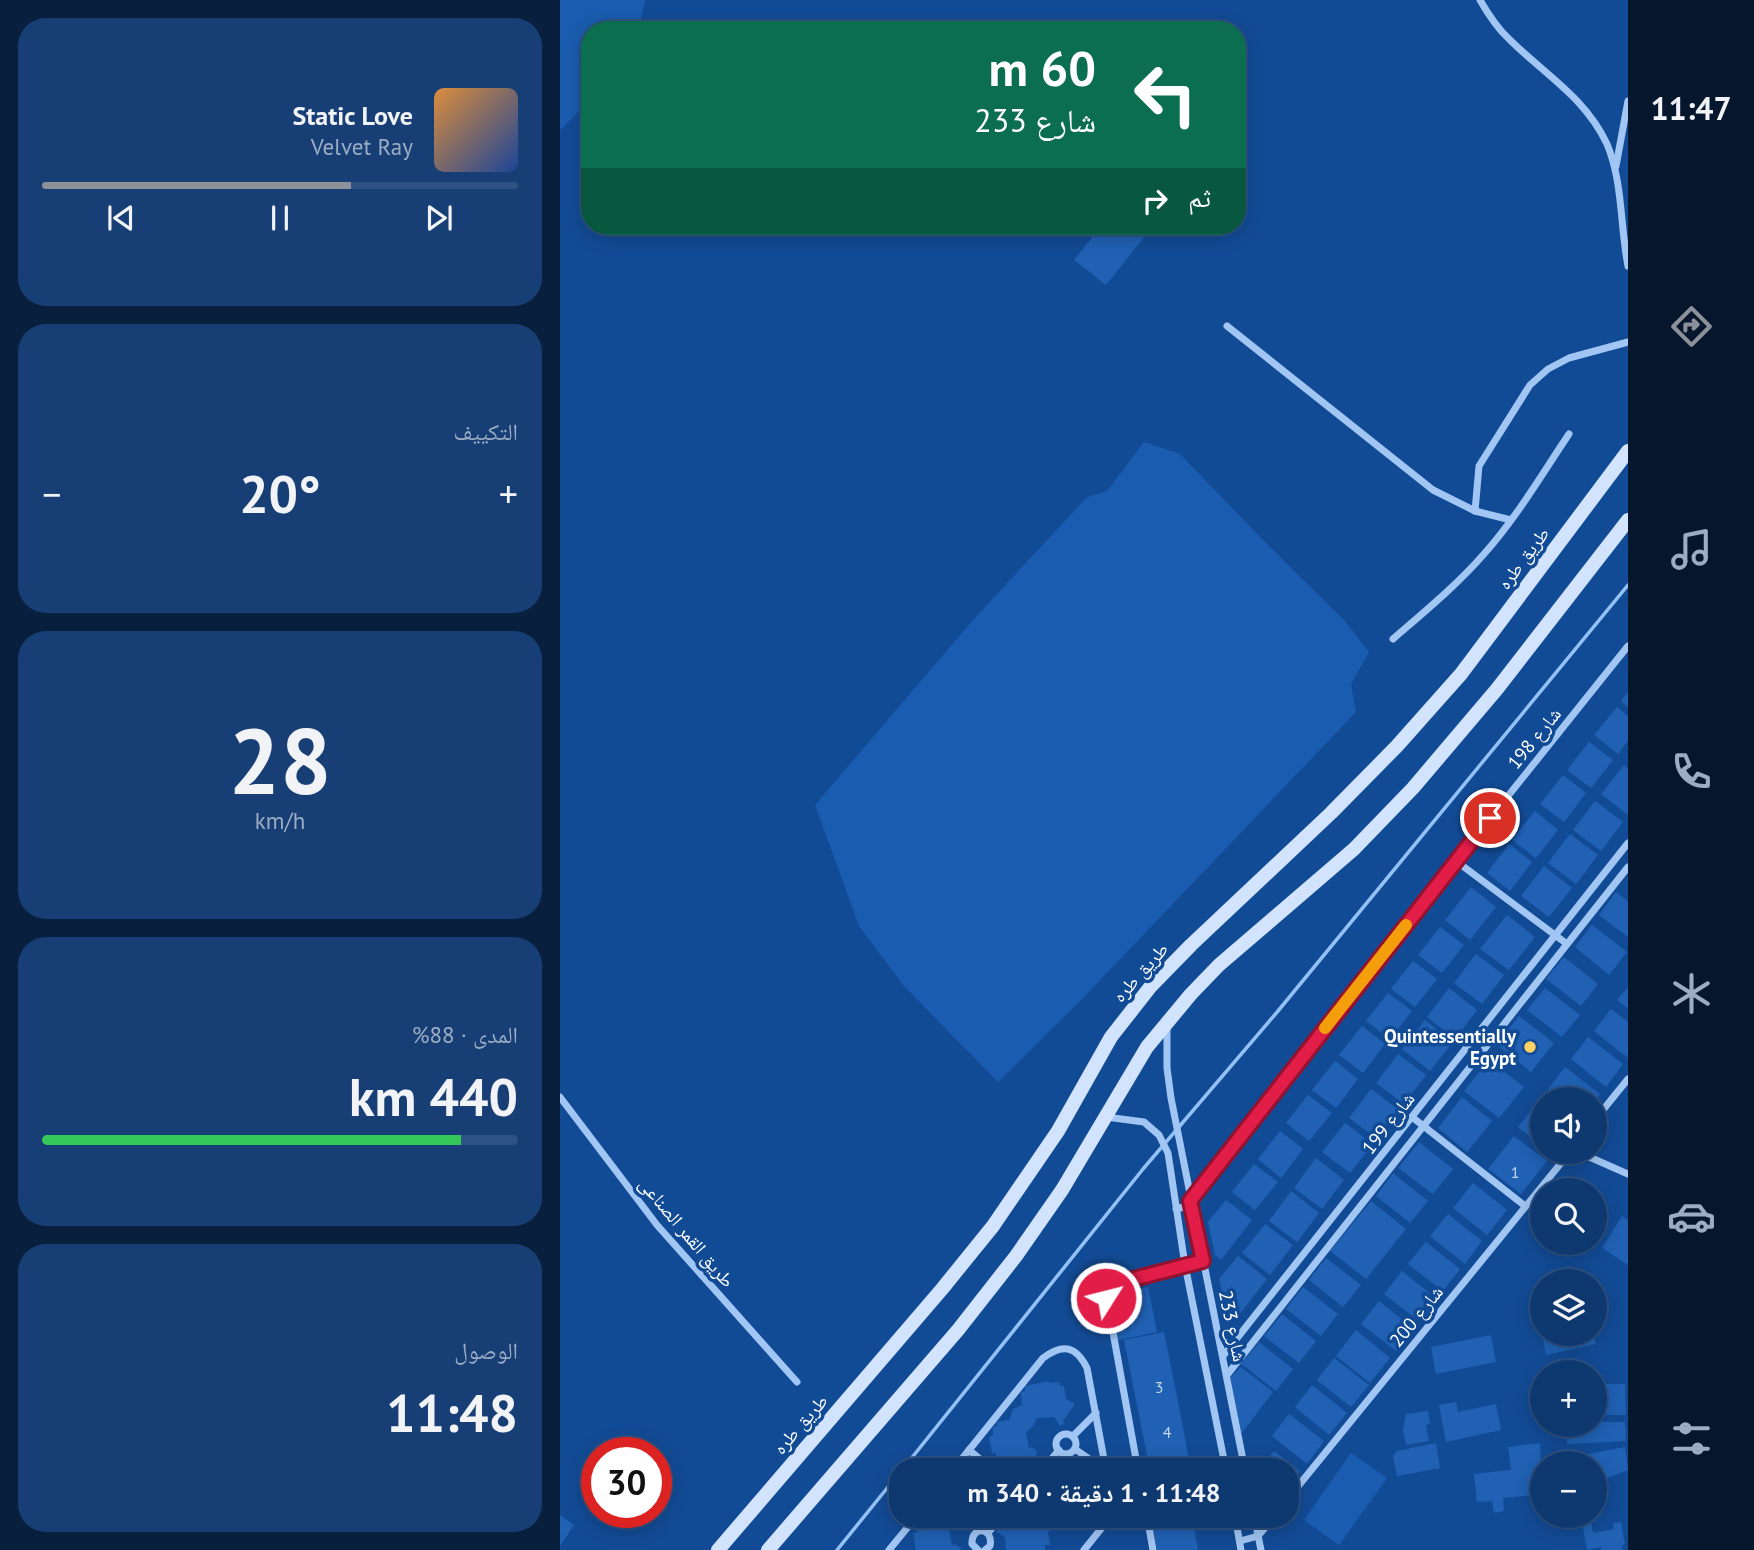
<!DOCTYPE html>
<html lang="ar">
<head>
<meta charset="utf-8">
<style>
  body { margin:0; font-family:"PT Sans","Noto Naskh Arabic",sans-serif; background:#173f75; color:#f1f3f6; direction:rtl; height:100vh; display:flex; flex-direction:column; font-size:26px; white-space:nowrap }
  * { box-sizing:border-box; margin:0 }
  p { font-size:23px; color:#9bacc3 }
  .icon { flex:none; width:38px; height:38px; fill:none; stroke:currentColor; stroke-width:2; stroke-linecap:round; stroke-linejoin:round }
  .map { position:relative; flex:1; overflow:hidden; direction:ltr }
  .panel { display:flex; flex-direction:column; gap:18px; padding:18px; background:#081f3e; width:560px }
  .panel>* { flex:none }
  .top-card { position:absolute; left:21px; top:21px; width:665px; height:214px; border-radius:28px; box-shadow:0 4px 18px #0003,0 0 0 2px #2e5283; direction:rtl; background:#0b6e4f; color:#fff; overflow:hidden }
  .buttons { position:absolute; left:970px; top:1087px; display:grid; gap:14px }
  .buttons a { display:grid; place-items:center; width:77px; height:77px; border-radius:50%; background:#0e3870; box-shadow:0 4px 18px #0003,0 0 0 2px #2e5283; font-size:35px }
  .speed { position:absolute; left:21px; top:1437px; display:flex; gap:14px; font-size:35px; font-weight:700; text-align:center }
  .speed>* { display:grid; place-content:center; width:91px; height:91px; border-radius:50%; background:#0e3870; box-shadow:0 4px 18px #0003,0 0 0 2px #2e5283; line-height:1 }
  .speed .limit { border:10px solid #d22; background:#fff; color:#111 }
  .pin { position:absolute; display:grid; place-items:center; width:60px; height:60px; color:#fff; margin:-30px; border:4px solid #fff; border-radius:50%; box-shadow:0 2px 7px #0007 }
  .me { position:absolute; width:77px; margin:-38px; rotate:54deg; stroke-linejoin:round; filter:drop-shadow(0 0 5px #0008) }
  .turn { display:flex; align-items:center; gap:24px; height:147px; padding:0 35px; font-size:32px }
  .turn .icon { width:91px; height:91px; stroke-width:2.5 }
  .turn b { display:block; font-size:49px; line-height:60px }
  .then { display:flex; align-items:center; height:66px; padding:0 35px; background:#0003; gap:14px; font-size:26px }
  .big { font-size:52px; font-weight:800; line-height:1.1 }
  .panel .widget { flex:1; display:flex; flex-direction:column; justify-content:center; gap:10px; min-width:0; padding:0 24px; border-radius:28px; background:#173f75 }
  .panel .dial { align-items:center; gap:0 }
  .dial b { font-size:91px; line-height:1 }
  .song { display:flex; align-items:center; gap:21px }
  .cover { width:84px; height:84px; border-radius:10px; background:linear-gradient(135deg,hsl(30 70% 55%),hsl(220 70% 35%)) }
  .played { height:7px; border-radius:4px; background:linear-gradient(90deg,#8c9099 65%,#2e5283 65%) }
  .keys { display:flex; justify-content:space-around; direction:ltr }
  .heat { display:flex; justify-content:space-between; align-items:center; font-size:38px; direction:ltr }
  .charge { height:10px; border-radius:5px; background:linear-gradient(90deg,#34c759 88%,#2e5283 0) }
  .trip { position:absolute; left:329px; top:1458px; width:410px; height:70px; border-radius:28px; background:#0e3870; box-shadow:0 4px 18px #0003,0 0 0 2px #2e5283; font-weight:800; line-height:70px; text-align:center; direction:rtl }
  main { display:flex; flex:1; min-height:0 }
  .dock { display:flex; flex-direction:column; width:126px; justify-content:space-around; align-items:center; background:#06162d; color:#9bacc3 }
  .dock .icon { width:49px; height:49px }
  .dock .on { color:#8c9099 }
  .dock b { font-size:32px; color:#f1f3f6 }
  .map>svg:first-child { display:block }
</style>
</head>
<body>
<main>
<nav class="dock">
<b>11:47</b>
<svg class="icon on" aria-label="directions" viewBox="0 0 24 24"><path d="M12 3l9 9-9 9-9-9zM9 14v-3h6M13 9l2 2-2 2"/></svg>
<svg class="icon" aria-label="music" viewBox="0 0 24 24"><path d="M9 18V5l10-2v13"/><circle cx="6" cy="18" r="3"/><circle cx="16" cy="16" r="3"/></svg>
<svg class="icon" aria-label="phone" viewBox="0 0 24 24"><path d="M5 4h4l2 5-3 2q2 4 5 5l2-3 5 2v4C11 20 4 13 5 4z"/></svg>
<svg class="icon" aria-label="climate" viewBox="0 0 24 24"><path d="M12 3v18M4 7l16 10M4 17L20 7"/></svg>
<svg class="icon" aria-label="car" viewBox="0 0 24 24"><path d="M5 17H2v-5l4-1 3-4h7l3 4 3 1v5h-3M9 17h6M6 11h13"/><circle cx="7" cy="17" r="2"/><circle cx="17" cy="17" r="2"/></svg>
<svg class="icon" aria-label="filters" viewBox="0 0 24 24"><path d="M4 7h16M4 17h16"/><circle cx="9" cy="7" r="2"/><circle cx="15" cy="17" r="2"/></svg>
</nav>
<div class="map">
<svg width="1068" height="1550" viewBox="0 0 1068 1550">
  <rect width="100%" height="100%" fill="#124b95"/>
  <!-- green -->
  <g fill="#1a5caf">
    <path d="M0 0H85L79 30H30V101L0 130Z"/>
    <path d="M584 442 620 454 710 547 784 620 809 652 791 684 796 712 523 998 438 1082 344 986 299 926 255 805 413 620 527 497 547 491Z"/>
    <path d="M791 1453 827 1478 779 1545 744 1520Z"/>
  </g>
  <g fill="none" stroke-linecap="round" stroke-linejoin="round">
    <!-- stream -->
    <g stroke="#93c1f6" stroke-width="3.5">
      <path d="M342 1470 583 1169 718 1011 1068 585"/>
      <path d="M277 1550 341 1471"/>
    </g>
  </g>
  <!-- building -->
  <g fill="#2061b4">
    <path d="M541 226H593L546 285 514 260Z"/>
    <path d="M1068 692V707L1061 701Z"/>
    <path d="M1057 707 1068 716V741L1058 754 1034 735Z"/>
    <path d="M1029 742 1053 760 1031 788 1007 770Z"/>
    <path d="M1064 765 1068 769V815L1041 794Z"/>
    <path d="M1003 775 1026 793 1004 822 980 804Z"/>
    <path d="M1035 801 1063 822 1041 851 1013 830Z"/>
    <path d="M975 811 998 830 976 858 952 840Z"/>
    <path d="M1010 834 1038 855 1016 884 988 863Z"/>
    <path d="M949 844 972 862 950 891 927 873Z"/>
    <path d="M984 866 1012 888 989 917 961 896Z"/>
    <path d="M911 887 936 907 910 940 885 920Z"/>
    <path d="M1056 892 1068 901V937L1039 915Z"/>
    <path d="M947 915 975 937 949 970 920 949Z"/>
    <path d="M1032 925 1067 952 1049 975 1015 947Z"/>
    <path d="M880 927 904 945 882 973 858 955Z"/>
    <path d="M916 954 944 975 922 1004 894 983Z"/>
    <path d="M1004 957 1038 984 1021 1006 986 979Z"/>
    <path d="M853 961 877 979 855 1007 831 989Z"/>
    <path d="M1068 987V1009L1057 1000Z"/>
    <path d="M889 988 917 1010 895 1039 867 1017Z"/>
    <path d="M985 988 1020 1015 1002 1037 967 1010Z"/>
    <path d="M828 993 852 1011 830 1039 806 1021Z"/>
    <path d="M1051 1009 1068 1022V1058L1034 1031Z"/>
    <path d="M959 1016 994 1043 971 1072 937 1045Z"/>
    <path d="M865 1020 893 1042 870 1071 842 1049Z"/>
    <path d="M802 1026 825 1044 803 1073 779 1055Z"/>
    <path d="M1028 1037 1063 1064 1046 1087 1011 1059Z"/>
    <path d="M838 1054 866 1075 844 1104 816 1083Z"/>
    <path d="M929 1060 964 1087 939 1118 904 1091Z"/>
    <path d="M775 1061 798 1079 776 1108 752 1090Z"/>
    <path d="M1005 1067 1040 1094 1034 1102V1099H1000L988 1089Z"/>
    <path d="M811 1089 839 1110 817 1139 789 1118Z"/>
    <path d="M748 1095 772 1113 749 1141 726 1123Z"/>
    <path d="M983 1096 987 1099H982V1146L958 1127Z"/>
    <path d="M902 1097 932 1121 907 1152 878 1128Z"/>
    <path d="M785 1123 813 1144 790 1173 762 1152Z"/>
    <path d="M720 1131 743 1149 721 1178 698 1159Z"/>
    <path d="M954 1136 987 1161 961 1194 928 1169Z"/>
    <path d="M859 1142 893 1169 873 1194 838 1168Z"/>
    <path d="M756 1158 784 1180 762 1209 734 1188Z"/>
    <path d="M694 1164 718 1182 695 1210 672 1192Z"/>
    <path d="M833 1173 868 1201 850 1223 816 1196Z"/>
    <path d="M913 1183 947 1210 927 1235 893 1208Z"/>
    <path d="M731 1191 759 1213 737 1242 709 1221Z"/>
    <path d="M666 1200 692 1220 661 1260 655 1255 648 1222Z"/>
    <path d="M811 1201 846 1229 806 1279 770 1251Z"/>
    <path d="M888 1214 922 1241 905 1264 870 1236Z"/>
    <path d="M1062 1216 1068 1220V1265L1042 1248Z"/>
    <path d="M705 1224 733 1245 710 1275 682 1253Z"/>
    <path d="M866 1242 900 1269 883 1291 848 1264Z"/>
    <path d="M678 1256 707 1279 679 1315 665 1304 659 1279Z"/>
    <path d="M766 1258 801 1285 783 1307 749 1280Z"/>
    <path d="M842 1271 877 1299 859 1321 824 1294Z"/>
    <path d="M588 1287 597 1332 558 1340 549 1294Z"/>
    <path d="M743 1287 778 1314 761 1336 726 1309Z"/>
    <path d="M819 1301 854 1329 836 1351 801 1324Z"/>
    <path d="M722 1314 756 1341 739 1363 704 1336Z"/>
    <path d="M796 1330 830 1358 810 1383 776 1356Z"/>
    <path d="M604 1332 623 1427 631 1470H590L564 1340Z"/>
    <path d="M982 1334H1034L1036 1344 986 1355Z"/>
    <path d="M931 1335 936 1362 876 1374 871 1347Z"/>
    <path d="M699 1342 733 1369 716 1391 681 1364Z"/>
    <path d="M774 1358 809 1385 791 1407 757 1380Z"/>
    <path d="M681 1367 713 1392 681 1434 669 1379Z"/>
    <path d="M489 1381V1383L499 1382 500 1386H504L506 1399 515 1404 503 1421 504 1424 500 1426 494 1417 477 1418 473 1426 466 1432 469 1449 471 1447 477 1451 476 1457 463 1470H459L455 1463 441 1465 440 1461H436V1453H432L429 1437 433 1435V1427L437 1426 436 1422 449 1420 453 1409 462 1405 461 1392 465 1391V1386Z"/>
    <path d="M1034 1384H1065L1066 1415H1034Z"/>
    <path d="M752 1385 787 1413 769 1435 735 1407Z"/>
    <path d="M896 1402 898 1412 936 1404 941 1430 886 1442 879 1405Z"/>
    <path d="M868 1411 870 1424 866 1425 869 1441 846 1445 843 1430 846 1414Z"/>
    <path d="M729 1414 764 1441 747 1464 712 1436Z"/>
    <path d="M1034 1422H1065L1066 1441 1007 1444 1006 1424H1034Z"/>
    <path d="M876 1443 880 1468 837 1476 833 1456 837 1451Z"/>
    <path d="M980 1443 982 1494 943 1498 944 1511 934 1513 932 1501 917 1502 914 1474 951 1470 948 1447Z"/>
    <path d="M1065 1447 1068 1470 1034 1483V1463H1013L1012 1457Z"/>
    <path d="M714 1451 740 1471 726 1489V1470H690L701 1455 707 1460Z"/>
    <path d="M0 1515 14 1525 0 1546Z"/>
    <path d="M372 1516H400L389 1529 392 1546 394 1544 401 1548 400 1550H356L353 1533 357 1532 356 1524 360 1522V1518Z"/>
    <path d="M416 1516H427V1521L423 1523Z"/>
    <path d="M448 1516H456L457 1519H474L475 1516H503L497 1527 488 1532 490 1545H485V1550H446L445 1537 436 1532Z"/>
    <path d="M590 1516H632L638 1550H597Z"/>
    <path d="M1035 1516 1036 1521 1031 1522 1033 1533 1054 1529 1053 1523 1061 1522 1065 1544 1062 1546 1063 1550H1041V1547L1027 1550 1021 1517Z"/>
  </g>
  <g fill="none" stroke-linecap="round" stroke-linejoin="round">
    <!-- street -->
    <g stroke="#a1c6f3" stroke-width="7">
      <path d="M920 0C928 14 937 28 949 39 984 74 1025 97 1047 144 1063 182 1060 226 1068 266"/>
      <path d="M1056 166 1068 101"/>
      <path d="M667 326 873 490 915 511 951 520"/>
      <path d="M915 511 919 466 970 385 988 369 1009 358 1068 342"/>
      <path d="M833 639C864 612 897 585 924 554 957 517 982 474 1009 434"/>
      <path d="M896 861 1007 944"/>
      <path d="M607 1027V1068L611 1098 685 1470"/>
      <path d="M0 1097 97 1225 237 1382"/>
      <path d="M546 1117 584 1122 599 1135 608 1153 625 1265 666 1470"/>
      <path d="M852 1117 965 1206"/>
      <path d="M1034 1121 1068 1079"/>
      <path d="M1018 1152 1068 1174"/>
      <path d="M616 1209 624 1207 630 1201 896 861 1068 646"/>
      <path d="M663 1356 1068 843"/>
      <path d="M667 1375 1068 867"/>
      <circle cx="506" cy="1444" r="10"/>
      <path d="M513 1436 536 1413"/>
      <path d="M515 1449 545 1470"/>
      <path d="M409 1450 433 1470"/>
      <path d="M393 1470 483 1358C503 1343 516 1346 527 1368L546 1470"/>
      <path d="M482 1470 499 1450"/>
      <path d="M578 1470 546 1294 554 1284 643 1260"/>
      <path d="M726 1501 1010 1152"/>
      <path d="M587 1516 593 1550"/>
      <path d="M675 1516 681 1550"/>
      <path d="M694 1516 701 1550"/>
      <path d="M428 1533 442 1516"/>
      <path d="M680 1541 698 1536 715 1516"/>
      <path d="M329 1550 357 1516"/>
      <path d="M418 1550 412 1544C411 1525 434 1527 430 1546L425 1550"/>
      <path d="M524 1550 544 1525 549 1516"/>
    </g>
    <!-- secondary -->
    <g stroke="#d1e3fd" stroke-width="14">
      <path d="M158 1550 382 1289 433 1226 498 1131 551 1037 591 986 631 945 771 813 837 746 901 674 1068 451"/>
      <path d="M208 1550 398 1330 456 1256 502 1190 587 1047 631 994 659 965 794 849 853 788 937 689 1068 520"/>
    </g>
  </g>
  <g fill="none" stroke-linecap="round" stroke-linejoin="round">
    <!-- route casing -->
    <g stroke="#92132f" stroke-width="18">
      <path id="route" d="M546 1298 548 1290 554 1284 643 1261 630 1201 930 818"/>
    </g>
    <!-- route -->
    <use href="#route" stroke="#e11d48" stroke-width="12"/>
    <!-- slow -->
    <path stroke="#f59e0b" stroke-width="12" d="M765 1028 846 925"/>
  </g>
  <!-- markers -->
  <circle fill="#ffd363" stroke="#124b95" stroke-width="2.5" cx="970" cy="1047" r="7"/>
  <g text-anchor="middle" stroke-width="7" stroke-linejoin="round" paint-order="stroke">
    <!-- number labels -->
    <g font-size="16" fill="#c7d8ec">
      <text x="955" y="1178">1</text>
      <text x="599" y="1393">3</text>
      <text x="607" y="1438">4</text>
    </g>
    <!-- street labels -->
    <g font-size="19" fill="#fff" stroke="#124b95">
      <text transform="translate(963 558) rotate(-53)" y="7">طريق طره</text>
      <text transform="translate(974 738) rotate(-51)" y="7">شارع 198</text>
      <text transform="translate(580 972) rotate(-48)" y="7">طريق طره</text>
      <text transform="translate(828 1123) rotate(-52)" y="7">شارع 199</text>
      <text transform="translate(127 1232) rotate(50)" y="7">طريق القمر الصناعى</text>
      <text transform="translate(856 1316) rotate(-51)" y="7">شارع 200</text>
      <text transform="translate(673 1326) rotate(78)" y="7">شارع 233</text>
      <text transform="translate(240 1424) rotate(-49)" y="7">طريق طره</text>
    </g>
    <!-- poi labels -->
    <g font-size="19" font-weight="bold" fill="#fff" stroke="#124b95" text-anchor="end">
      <text x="956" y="1043">Quintessentially<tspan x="956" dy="22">Egypt</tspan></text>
    </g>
  </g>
</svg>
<div class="buttons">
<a><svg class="icon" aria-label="sound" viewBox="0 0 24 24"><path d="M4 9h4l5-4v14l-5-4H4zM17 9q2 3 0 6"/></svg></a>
<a><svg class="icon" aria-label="search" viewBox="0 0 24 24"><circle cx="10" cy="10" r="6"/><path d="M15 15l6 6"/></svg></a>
<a><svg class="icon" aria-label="layers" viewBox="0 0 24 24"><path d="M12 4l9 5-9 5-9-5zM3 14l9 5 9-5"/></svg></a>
<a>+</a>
<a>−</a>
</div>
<div class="speed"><div class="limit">30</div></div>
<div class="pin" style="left:930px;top:818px;background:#d93025"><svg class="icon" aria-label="arrive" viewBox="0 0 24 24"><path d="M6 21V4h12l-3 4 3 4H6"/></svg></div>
<svg class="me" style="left:546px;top:1298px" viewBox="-20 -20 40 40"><circle r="17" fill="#e11d48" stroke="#fff" stroke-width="3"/><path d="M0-11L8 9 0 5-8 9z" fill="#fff"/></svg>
<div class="trip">11:48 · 1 دقيقة · 340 m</div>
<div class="top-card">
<div class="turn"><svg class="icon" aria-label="left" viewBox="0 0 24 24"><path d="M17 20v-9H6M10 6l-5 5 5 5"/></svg><div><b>60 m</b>شارع 233</div></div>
<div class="then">ثم<svg class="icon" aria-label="right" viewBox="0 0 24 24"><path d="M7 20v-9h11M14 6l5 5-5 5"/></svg></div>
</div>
</div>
<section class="panel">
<div class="widget">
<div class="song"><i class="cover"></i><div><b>Static Love</b><p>Velvet Ray</p></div></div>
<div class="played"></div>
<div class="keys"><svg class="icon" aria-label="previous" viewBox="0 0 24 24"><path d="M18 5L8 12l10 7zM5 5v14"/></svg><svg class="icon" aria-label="pause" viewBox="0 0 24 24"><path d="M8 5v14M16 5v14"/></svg><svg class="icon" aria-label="next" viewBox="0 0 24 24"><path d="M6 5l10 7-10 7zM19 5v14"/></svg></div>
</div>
<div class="widget"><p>التكييف</p>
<div class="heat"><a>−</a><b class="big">20°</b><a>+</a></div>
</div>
<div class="widget dial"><b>28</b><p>km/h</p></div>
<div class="widget"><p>المدى · 88%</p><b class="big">440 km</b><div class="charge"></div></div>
<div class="widget"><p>الوصول</p><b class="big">11:48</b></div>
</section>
</main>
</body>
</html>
